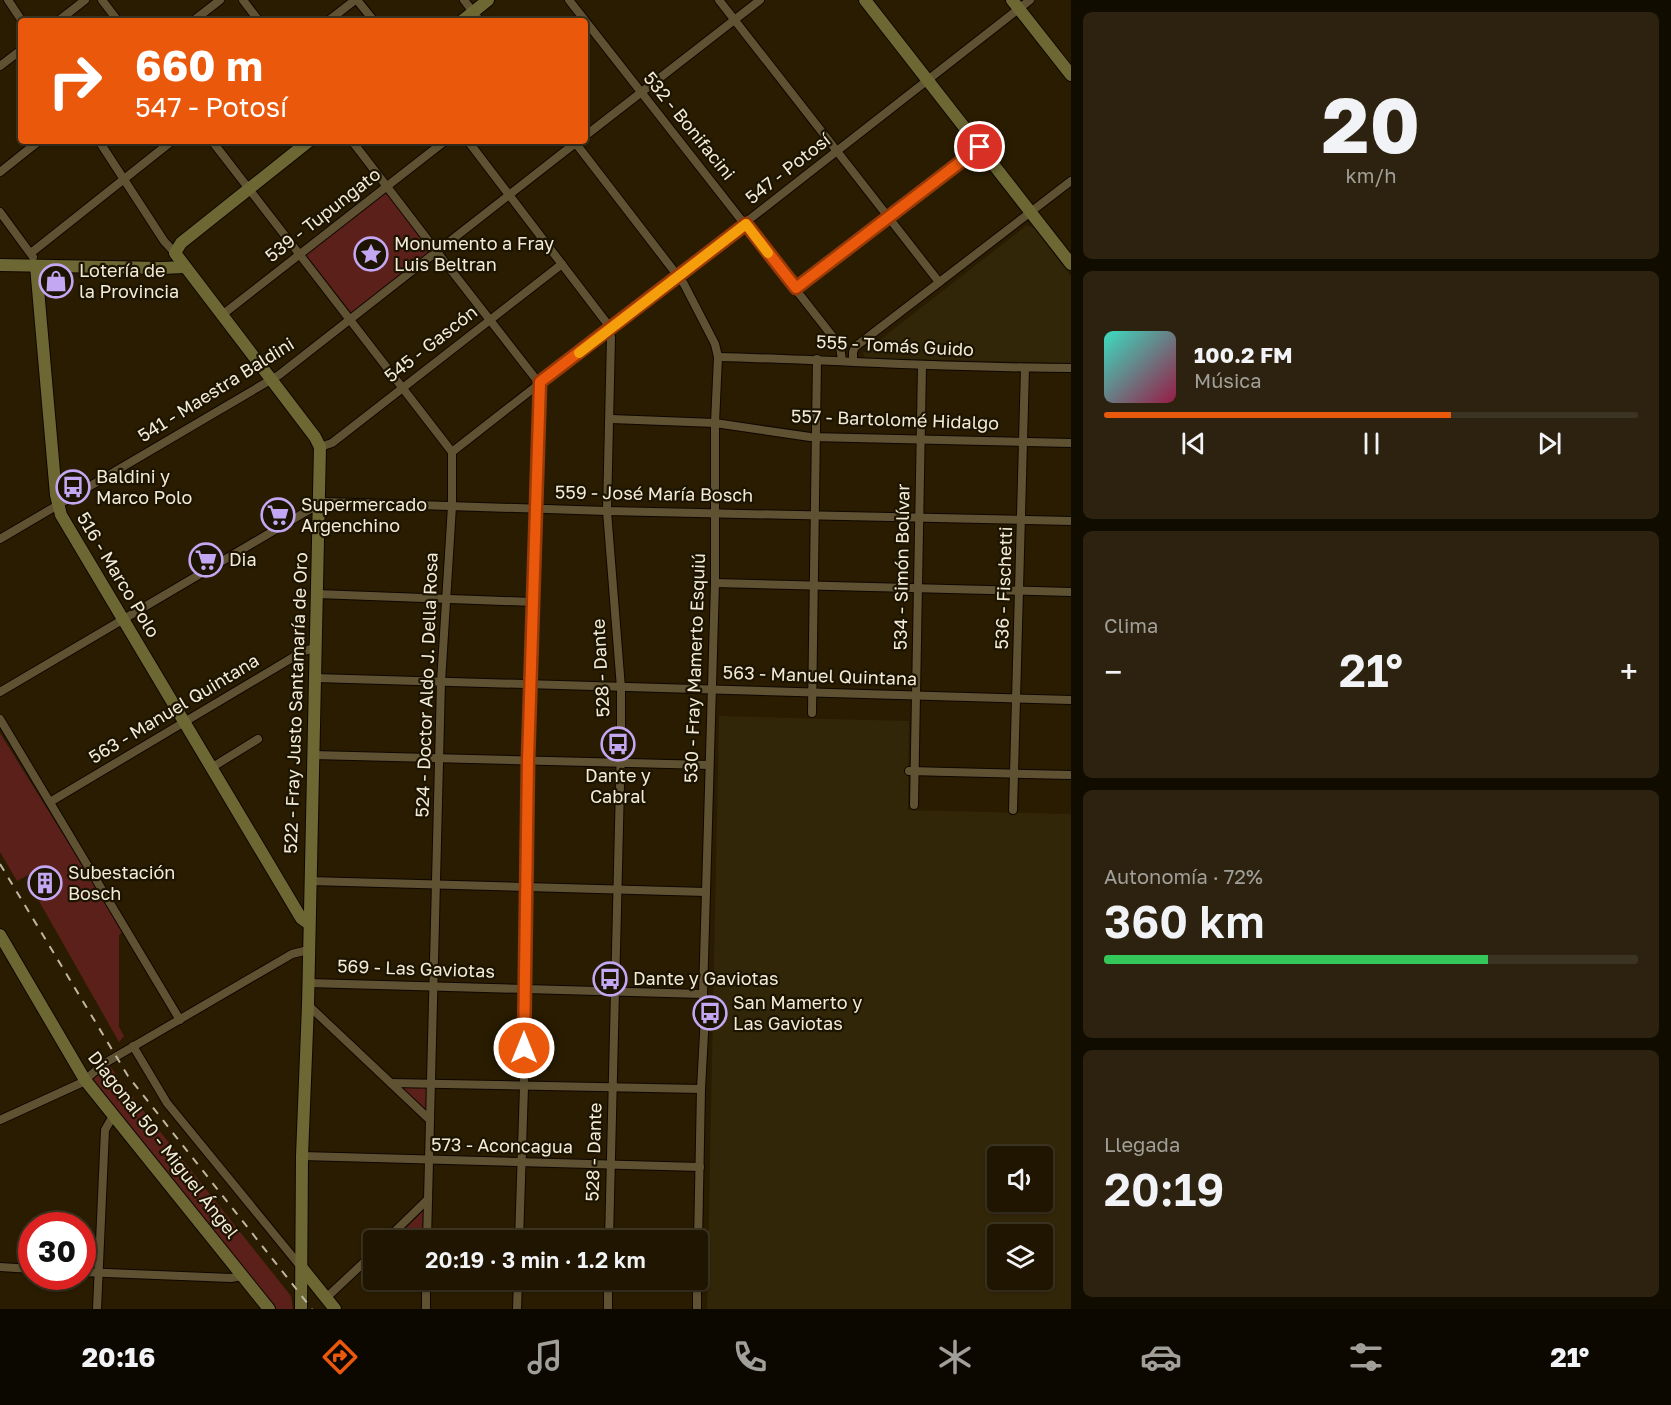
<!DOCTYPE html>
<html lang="es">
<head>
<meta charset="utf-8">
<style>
  body { margin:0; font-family:"Golos Text",sans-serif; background:#2c220f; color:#f1f3f6; height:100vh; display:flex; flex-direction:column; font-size:22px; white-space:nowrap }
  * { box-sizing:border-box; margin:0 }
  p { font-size:20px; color:#a19f99 }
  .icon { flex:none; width:33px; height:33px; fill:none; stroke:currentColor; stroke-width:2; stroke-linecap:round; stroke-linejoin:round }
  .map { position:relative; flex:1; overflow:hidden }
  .side { display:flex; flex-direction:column; gap:12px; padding:12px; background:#110c00; width:600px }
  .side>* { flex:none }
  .banner { position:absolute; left:18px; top:18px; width:570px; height:126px; border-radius:6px; box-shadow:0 2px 4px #0004,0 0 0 2px #3c3422; background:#ea580c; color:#fff; overflow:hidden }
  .fabs { position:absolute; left:987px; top:1146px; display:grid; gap:12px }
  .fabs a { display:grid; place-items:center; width:66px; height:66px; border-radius:6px; background:#1f1500; box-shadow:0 2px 4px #0004,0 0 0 2px #3c3422; font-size:30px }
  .speed { position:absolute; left:18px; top:1212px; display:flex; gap:12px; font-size:30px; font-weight:700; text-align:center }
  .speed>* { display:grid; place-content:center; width:78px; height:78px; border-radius:50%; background:#1f1500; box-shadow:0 2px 4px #0004,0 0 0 2px #3c3422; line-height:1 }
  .speed .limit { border:9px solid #d22; background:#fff; color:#111 }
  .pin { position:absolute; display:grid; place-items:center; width:51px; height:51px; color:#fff; margin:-26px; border:3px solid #fff; border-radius:50%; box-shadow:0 2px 6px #0007 }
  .me { position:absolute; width:66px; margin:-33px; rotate:0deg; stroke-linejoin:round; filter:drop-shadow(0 0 4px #0008) }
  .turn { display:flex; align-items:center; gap:21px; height:126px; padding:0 18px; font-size:27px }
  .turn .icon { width:78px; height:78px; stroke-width:2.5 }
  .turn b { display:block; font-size:42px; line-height:51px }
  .big { font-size:45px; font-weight:600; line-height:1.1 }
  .side .tile { flex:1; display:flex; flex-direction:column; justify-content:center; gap:9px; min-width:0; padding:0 21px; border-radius:9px; background:#2c220f }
  .side .dial { align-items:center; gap:0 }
  .dial b { font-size:78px; line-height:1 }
  .song { display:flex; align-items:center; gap:18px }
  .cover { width:72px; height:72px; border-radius:9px; background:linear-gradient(135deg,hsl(170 70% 55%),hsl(340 70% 35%)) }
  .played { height:6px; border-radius:3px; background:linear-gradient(90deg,#ea580c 65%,#3c3422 65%) }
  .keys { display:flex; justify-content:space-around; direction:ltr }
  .heat { display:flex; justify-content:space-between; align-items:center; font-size:33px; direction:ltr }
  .charge { height:9px; border-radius:4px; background:linear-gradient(90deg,#34c759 72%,#3c3422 0) }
  .trip { position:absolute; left:363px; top:1230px; width:345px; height:60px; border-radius:6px; background:#1f1500; box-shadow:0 2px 4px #0004,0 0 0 2px #3c3422; font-weight:600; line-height:60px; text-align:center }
  .tab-bar { display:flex; height:96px; justify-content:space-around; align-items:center; background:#0c0800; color:#a19f99 }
  .tab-bar .icon { width:42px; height:42px }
  .tab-bar .on { color:#ea580c }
  .tab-bar b { font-size:27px; color:#f1f3f6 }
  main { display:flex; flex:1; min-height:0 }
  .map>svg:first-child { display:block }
</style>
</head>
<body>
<main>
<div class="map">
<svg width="1071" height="1309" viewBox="0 0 1071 1309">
  <rect width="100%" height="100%" fill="#291c00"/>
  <!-- built -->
  <g fill="#322609" fill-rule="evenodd">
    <path d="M1026 226 1033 227 1071 276V363L865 358 863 353Z"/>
    <path d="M719 716 909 721 908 810 1071 814V1309H707ZM998 1156H1042V1202H998ZM998 1234H1042V1280H998Z"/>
  </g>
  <!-- green -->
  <g fill="#5c201a">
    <path d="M385 192 433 252 353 315 306 255Z"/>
    <path d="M0 733 123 931 119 935V1027L124 1036 119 1042 39 901 56 886 45 866 17 881 0 852Z"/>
    <path d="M106 1065 110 1066 123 1085 291 1296 293 1309H274L92 1081 93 1077Z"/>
    <path d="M400 1085 429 1088V1115Z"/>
    <path d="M425 1209V1233H401Z"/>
  </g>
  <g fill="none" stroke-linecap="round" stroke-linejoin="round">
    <!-- street casing -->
    <g stroke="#0f0700" stroke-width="10">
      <g id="street">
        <path d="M8 0 22 21"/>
        <path d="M102 0 118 21"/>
        <path d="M243 0 259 21"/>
        <path d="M357 0 374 21"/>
        <path d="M464 0 480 21"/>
        <path d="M569 0 840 346 842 361"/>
        <path d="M719 0 939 282"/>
        <path d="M58 21 85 0"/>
        <path d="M193 21 220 0"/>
        <path d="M328 21 355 0"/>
        <path d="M0 66 21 50"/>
        <path d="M585 136 760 0"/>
        <path d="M99 141 164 241 175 253"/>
        <path d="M212 141 452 452V506L441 682 427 1240"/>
        <path d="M352 141 437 252 539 383 528 760 523 989 524 1087 519 1240"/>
        <path d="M468 141 606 322 611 337 607 511 621 688V743L609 1240"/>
        <path d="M574 141 684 284 715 344 718 357 715 423V583L703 994 705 1015 701 1089 698 1242"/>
        <path d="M0 172 39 141"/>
        <path d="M0 212 33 257"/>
        <path d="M31 253 172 141"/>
        <path d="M796 288 980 147"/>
        <path d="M222 315 445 141"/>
        <path d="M718 357C836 360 953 368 1071 368"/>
        <path d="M853 361V352L855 347 1071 181"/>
        <path d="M611 419 715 423 810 437 1071 443"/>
        <path d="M320 447 332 443 562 264"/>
        <path d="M452 452 1030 0"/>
        <path d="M0 539 279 375 578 141"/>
        <path d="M715 583 1071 592"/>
        <path d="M317 594 533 602"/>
        <path d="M315 678 1071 700"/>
        <path d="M0 692 319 504 325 502 607 511 1071 521"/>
        <path d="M812 713 817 359"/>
        <path d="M0 719 180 1020"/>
        <path d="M313 755 709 765"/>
        <path d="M211 768 258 739"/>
        <path d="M909 771 1071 775"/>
        <path d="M50 802 302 652 316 647"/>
        <path d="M914 805 922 366"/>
        <path d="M1013 810 1025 368"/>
        <path d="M309 881 706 892"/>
        <path d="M308 983 703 994"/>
        <path d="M308 1005 430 1120"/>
        <path d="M133 1046 167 1103 301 1267"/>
        <path d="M391 1083 701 1089"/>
        <path d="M0 1120 81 1083 105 1063 292 954 308 950"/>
        <path d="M302 1156 700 1167"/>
        <path d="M392 1235 595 1240"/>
        <path d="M386 1240 428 1199"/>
        <path d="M0 1267 32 1269"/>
        <path d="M82 1272 231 1278 242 1276"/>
        <path d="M326 1298 374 1253"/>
        <path d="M97 1309 105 1130 113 1116"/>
        <path d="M426 1309V1280"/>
        <path d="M517 1309 518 1280"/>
        <path d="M608 1309V1280"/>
        <path d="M697 1309V1280"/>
      </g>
    </g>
    <!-- secondary casing -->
    <g stroke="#0f0700" stroke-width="14">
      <g id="secondary">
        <path d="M865 0 1071 264"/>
        <path d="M1012 0 1071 75"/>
        <path d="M462 21 488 0"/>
        <path d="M0 265 162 268 184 267"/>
        <path d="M36 266 56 495 61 515 301 918 308 923"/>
        <path d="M0 935 85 1080 269 1309"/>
        <path d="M302 1268 335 1309"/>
        <path d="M301 1309 302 1156 308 1005 320 447 315 437 175 253 181 243 309 141"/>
      </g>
    </g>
    <!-- street -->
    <use href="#street" stroke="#5f5233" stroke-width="8"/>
    <!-- secondary -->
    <use href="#secondary" stroke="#6c6733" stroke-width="12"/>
    <!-- rail -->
    <path stroke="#bfb7a2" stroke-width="2" stroke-dasharray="8 8" stroke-linecap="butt" d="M0 864 128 1076 312 1309"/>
  </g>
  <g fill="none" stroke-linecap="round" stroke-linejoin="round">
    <!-- route casing -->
    <g stroke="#983908" stroke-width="15">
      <path id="route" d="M524 1048 528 760 540 382 746 224 796 288 980 147"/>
    </g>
    <!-- route -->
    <use href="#route" stroke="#ea580c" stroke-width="10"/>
    <!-- slow -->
    <path stroke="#f59e0b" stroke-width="10" d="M579 353 746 224 768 253"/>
  </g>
  <!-- icons -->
  <defs>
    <g id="sight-ring" transform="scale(1.725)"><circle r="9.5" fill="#1d1400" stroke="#c3a7f2" stroke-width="1.5"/><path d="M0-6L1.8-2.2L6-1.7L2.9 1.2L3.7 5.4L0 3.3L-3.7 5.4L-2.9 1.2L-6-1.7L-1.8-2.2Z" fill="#c3a7f2"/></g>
    <g id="shop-ring" transform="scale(1.725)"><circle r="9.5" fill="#1d1400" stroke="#c3a7f2" stroke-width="1.5"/><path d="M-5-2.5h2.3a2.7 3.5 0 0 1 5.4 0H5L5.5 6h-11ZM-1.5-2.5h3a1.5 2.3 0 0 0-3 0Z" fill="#c3a7f2"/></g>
    <g id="bus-ring" transform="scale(1.725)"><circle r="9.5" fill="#1d1400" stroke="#c3a7f2" stroke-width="1.5"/><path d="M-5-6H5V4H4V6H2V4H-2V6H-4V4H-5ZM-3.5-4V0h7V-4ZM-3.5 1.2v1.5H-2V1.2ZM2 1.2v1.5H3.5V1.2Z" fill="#c3a7f2"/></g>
    <g id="supermarket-ring" transform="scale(1.725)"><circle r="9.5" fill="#1d1400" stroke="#c3a7f2" stroke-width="1.5"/><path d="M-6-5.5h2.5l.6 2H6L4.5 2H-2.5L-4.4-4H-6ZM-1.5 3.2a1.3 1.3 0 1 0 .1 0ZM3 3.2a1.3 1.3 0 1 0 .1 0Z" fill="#c3a7f2"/></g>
    <g id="building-ring" transform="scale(1.725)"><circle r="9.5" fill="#1d1400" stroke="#c3a7f2" stroke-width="1.5"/><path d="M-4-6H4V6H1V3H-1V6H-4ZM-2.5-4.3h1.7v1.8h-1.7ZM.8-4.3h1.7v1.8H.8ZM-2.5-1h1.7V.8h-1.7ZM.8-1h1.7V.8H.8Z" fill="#c3a7f2"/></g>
  </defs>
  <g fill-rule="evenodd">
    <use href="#sight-ring" x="371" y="254"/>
    <use href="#shop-ring" x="56" y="281"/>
    <use href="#bus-ring" x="73" y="487"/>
    <use href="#supermarket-ring" x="278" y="515"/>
    <use href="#supermarket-ring" x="206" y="560"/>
    <use href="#bus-ring" x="618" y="744"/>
    <use href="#building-ring" x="45" y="883"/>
    <use href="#bus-ring" x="610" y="979"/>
    <use href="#bus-ring" x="710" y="1013"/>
  </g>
  <g text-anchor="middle" stroke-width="4.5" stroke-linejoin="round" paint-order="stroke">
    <!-- street labels -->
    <g font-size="18" fill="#f2ebd9" stroke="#1d1400">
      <text transform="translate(689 126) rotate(51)" y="6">532 - Bonifacini</text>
      <text transform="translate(788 169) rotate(-38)" y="6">547 - Potosí</text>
      <text transform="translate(323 215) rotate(-38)" y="6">539 - Tupungato</text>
      <text transform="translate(431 344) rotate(-38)" y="6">545 - Gascón</text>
      <text transform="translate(895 346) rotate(3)" y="6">555 - Tomás Guido</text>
      <text transform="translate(216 390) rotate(-32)" y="6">541 - Maestra Baldini</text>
      <text transform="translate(895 420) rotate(2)" y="6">557 - Bartolomé Hidalgo</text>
      <text transform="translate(654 494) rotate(1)" y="6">559 - José María Bosch</text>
      <text transform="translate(902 567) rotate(-89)" y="6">534 - Simón Bolívar</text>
      <text transform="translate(118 575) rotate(59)" y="6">516 - Marco Polo</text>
      <text transform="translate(1004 588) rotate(-88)" y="6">536 - Fischetti</text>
      <text transform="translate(601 668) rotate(-93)" y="6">528 - Dante</text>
      <text transform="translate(695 668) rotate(-88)" y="6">530 - Fray Mamerto Esquiú</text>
      <text transform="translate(820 676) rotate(2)" y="6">563 - Manuel Quintana</text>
      <text transform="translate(427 685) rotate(-88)" y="6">524 - Doctor Aldo J. Della Rosa</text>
      <text transform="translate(296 703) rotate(-88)" y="6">522 - Fray Justo Santamaría de Oro</text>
      <text transform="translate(174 709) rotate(-31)" y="6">563 - Manuel Quintana</text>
      <text transform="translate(416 969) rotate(2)" y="6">569 - Las Gaviotas</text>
      <text transform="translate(163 1145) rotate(52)" y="6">Diagonal 50 - Miguel Ángel</text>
      <text transform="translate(502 1146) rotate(1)" y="6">573 - Aconcagua</text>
      <text transform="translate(594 1152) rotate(-88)" y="6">528 - Dante</text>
    </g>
    <!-- poi labels -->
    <g font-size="18" fill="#f2ebd9" stroke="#1d1400" text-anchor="start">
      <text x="394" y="250">Monumento a Fray<tspan x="394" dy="21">Luis Beltran</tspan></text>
      <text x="79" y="277">Lotería de<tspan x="79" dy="21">la Provincia</tspan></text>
      <text x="96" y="483">Baldini y<tspan x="96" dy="21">Marco Polo</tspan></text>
      <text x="301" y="511">Supermercado<tspan x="301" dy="21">Argenchino</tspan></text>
      <text x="229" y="566">Dia</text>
      <text x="618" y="782" text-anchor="middle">Dante y<tspan x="618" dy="21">Cabral</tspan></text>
      <text x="68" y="879">Subestación<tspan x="68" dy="21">Bosch</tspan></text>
      <text x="633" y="985">Dante y Gaviotas</text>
      <text x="733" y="1009">San Mamerto y<tspan x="733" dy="21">Las Gaviotas</tspan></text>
    </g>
  </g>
</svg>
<div class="fabs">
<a><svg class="icon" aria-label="sound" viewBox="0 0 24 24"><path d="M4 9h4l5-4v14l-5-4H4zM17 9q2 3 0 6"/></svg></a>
<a><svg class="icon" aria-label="layers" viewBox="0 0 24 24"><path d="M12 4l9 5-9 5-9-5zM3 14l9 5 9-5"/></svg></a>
</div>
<div class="speed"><div class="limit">30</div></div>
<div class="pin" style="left:980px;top:147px;background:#d93025"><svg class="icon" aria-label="arrive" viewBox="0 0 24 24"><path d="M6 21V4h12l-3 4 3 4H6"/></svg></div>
<svg class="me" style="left:524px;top:1048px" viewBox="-20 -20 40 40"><circle r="17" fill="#ea580c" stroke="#fff" stroke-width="3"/><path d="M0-11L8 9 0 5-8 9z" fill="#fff"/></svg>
<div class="trip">20:19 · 3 min · 1.2 km</div>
<div class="banner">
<div class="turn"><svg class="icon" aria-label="right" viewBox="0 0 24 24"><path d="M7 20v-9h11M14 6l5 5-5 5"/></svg><div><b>660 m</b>547 - Potosí</div></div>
</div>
</div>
<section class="side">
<div class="tile dial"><b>20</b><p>km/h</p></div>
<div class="tile">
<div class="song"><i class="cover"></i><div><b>100.2 FM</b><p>Música</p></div></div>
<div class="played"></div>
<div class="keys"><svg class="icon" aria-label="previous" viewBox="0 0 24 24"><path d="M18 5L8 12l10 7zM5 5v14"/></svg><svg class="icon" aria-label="pause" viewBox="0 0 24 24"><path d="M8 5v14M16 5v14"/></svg><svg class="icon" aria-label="next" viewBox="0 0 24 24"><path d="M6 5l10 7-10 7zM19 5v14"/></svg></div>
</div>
<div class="tile"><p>Clima</p>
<div class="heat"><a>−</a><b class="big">21°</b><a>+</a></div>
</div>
<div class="tile"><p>Autonomía · 72%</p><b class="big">360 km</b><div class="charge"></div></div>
<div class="tile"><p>Llegada</p><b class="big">20:19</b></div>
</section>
</main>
<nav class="tab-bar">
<b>20:16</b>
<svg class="icon on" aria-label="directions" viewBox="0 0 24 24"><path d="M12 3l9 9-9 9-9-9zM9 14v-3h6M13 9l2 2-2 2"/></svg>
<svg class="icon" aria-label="music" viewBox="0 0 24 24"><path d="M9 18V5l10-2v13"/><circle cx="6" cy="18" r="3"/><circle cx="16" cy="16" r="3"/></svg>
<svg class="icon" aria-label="phone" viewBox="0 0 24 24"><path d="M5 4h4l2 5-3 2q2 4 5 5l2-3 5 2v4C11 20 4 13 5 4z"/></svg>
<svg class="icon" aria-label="climate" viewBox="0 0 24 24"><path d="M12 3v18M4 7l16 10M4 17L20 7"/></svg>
<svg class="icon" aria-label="car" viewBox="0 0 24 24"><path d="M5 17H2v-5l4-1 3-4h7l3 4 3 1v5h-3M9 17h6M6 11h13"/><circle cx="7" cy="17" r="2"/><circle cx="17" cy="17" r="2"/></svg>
<svg class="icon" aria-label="filters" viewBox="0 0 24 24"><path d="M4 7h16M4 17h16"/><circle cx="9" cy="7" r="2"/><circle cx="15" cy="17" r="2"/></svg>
<b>21°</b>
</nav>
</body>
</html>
